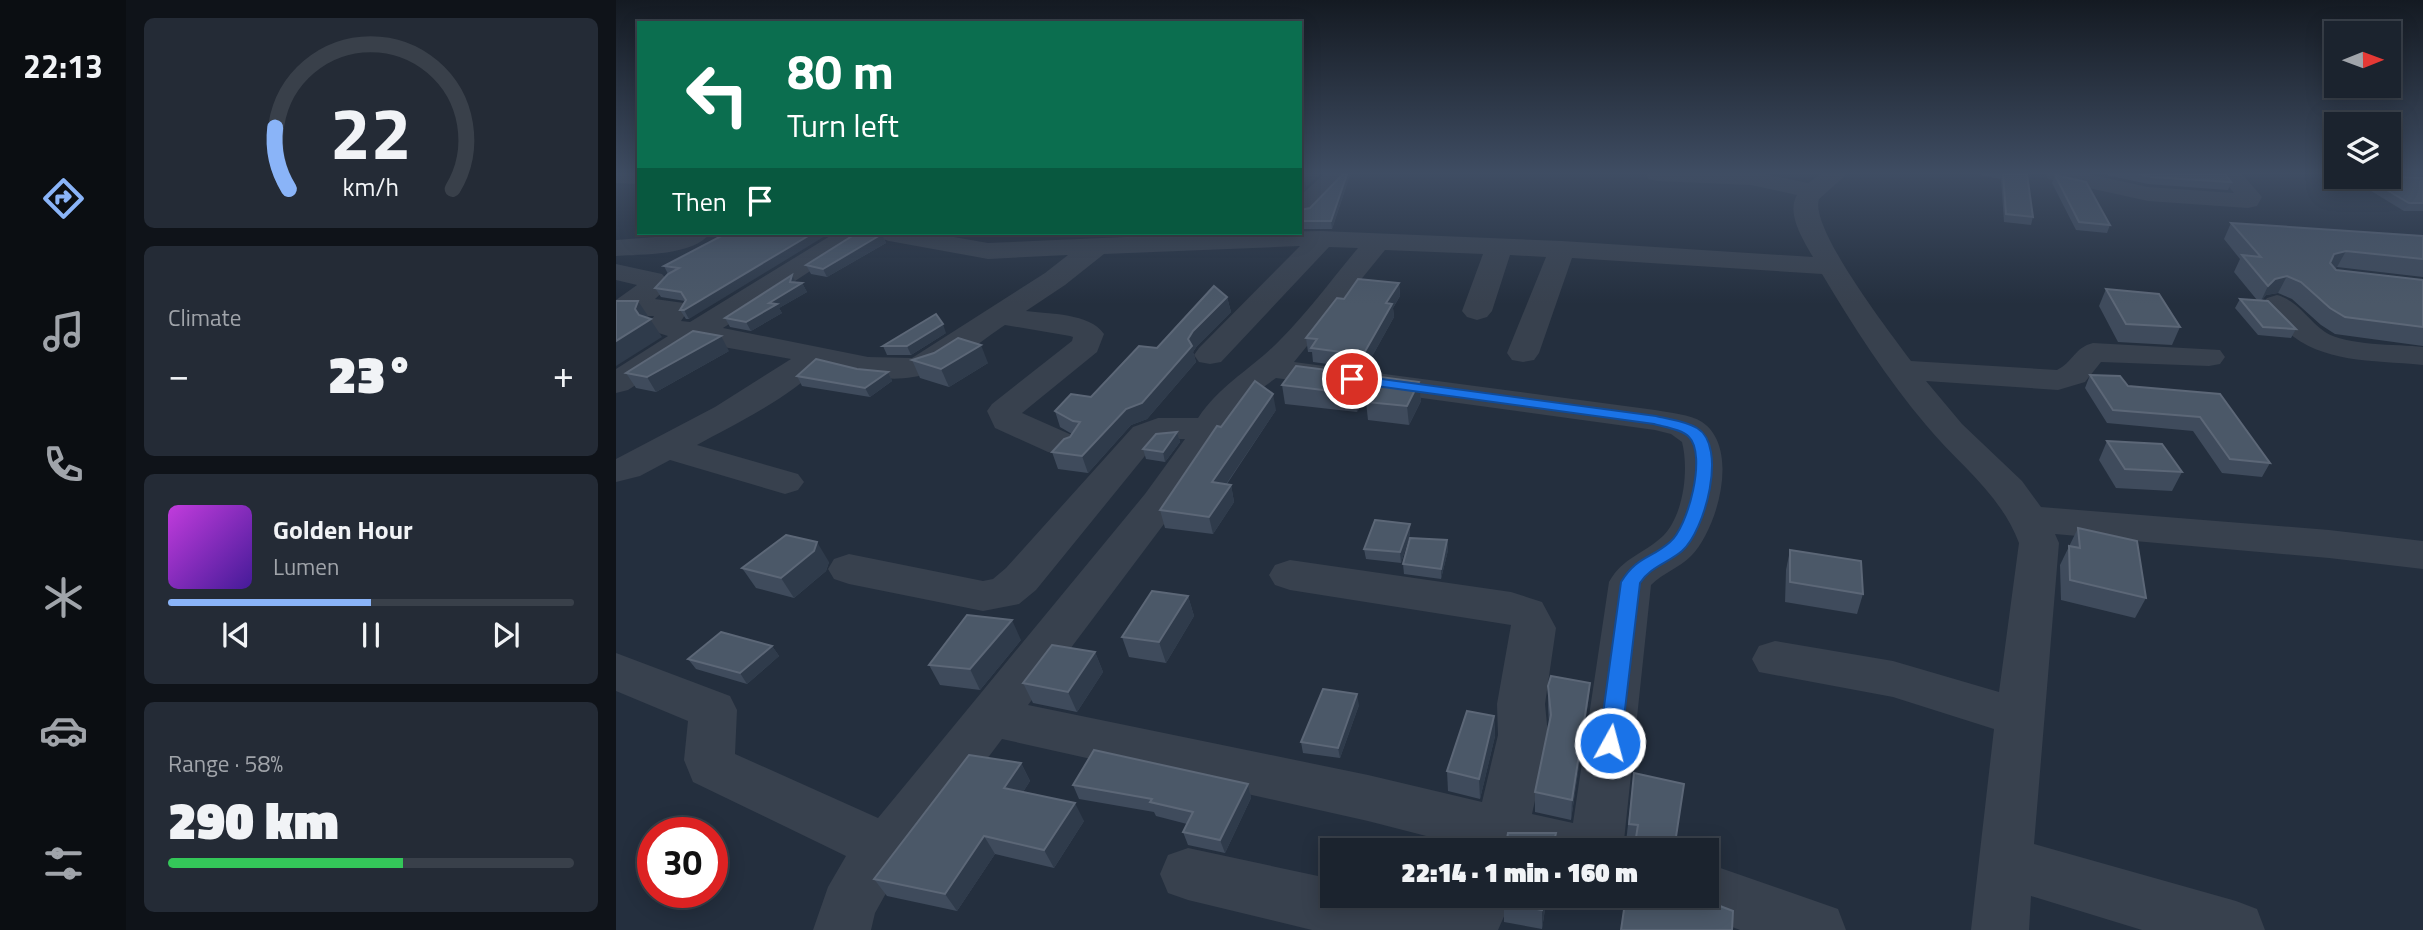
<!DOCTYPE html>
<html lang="en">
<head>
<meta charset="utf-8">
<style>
  body { margin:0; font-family:"Titillium Web",sans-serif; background:#242b36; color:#f1f3f6; height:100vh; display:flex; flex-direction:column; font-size:26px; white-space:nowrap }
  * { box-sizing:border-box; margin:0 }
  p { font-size:23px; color:#a0a4aa }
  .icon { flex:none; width:38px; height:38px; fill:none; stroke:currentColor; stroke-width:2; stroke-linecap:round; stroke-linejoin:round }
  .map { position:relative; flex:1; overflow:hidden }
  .panel { display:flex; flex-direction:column; gap:18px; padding:18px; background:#0f1319; width:490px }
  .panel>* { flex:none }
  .banner { position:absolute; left:21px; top:21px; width:665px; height:214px; border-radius:0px; box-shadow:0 4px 18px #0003,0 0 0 2px #39404a; background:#0b6e4f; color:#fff; overflow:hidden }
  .needle { width:46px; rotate:89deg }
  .controls { position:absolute; left:1708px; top:21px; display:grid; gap:14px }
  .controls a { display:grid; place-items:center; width:77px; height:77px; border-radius:0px; background:#1b232e; box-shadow:0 4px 18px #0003,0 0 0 2px #39404a; font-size:35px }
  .speed { position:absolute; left:21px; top:817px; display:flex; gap:14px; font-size:35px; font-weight:700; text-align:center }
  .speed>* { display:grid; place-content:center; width:91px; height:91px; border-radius:50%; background:#1b232e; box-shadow:0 4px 18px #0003,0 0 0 2px #39404a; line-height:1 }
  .speed .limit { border:10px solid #d22; background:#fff; color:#111 }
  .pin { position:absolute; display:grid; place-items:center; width:60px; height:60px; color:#fff; margin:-30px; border:4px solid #fff; border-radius:50%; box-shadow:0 2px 7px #0007 }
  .me { position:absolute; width:77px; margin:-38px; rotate:7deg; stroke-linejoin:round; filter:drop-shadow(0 0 5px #0008) }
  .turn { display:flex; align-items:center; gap:24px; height:147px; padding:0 35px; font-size:32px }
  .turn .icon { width:91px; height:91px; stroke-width:2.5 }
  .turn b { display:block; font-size:49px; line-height:60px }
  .then { display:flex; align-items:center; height:66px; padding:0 35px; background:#0003; gap:14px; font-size:26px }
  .big { font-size:52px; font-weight:800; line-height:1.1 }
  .panel .widget { flex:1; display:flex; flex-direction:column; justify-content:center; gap:10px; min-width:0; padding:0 24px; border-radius:10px; background:#242b36 }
  .panel .dial { align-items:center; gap:0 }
  .dial svg { height:182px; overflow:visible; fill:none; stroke:#39404a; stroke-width:7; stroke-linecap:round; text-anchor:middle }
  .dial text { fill:#f1f3f6; stroke:none }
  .song { display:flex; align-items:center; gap:21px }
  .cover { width:84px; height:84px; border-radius:10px; background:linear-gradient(135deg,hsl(290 70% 55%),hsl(260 70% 35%)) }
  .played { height:7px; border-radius:4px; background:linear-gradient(90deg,#8ab4f8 50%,#39404a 50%) }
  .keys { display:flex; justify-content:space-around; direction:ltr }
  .heat { display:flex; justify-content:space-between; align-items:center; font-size:38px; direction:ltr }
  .charge { height:10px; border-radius:5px; background:linear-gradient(90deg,#34c759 58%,#39404a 0) }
  .trip { position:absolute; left:704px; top:838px; width:399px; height:70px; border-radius:0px; background:#1b232e; box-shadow:0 4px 18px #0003,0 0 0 2px #39404a; font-weight:800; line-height:70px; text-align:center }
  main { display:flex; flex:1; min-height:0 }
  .menu { display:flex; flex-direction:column; width:126px; justify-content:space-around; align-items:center; background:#0b0e12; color:#a0a4aa }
  .menu .icon { width:49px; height:49px }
  .menu .on { color:#8ab4f8 }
  .menu b { font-size:32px; color:#f1f3f6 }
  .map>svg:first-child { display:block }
</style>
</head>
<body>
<main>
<nav class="menu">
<b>22:13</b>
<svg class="icon on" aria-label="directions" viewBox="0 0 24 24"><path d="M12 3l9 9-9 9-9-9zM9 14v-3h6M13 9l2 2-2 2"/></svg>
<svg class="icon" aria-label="music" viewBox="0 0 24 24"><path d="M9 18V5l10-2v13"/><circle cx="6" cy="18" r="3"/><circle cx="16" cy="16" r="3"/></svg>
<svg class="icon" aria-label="phone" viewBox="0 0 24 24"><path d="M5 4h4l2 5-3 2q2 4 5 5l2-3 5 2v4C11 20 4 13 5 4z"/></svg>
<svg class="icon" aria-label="climate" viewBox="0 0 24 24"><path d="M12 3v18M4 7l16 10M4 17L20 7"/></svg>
<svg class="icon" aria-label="car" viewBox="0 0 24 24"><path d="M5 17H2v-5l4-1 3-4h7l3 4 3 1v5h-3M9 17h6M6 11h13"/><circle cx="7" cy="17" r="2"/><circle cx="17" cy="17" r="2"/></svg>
<svg class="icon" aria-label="filters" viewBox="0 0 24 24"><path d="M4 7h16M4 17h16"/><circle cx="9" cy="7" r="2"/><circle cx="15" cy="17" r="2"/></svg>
</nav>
<section class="panel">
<div class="widget dial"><svg viewBox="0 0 100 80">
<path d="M14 69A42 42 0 1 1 86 69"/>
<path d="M14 69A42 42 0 0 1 8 42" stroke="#8ab4f8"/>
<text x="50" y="56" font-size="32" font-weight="700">22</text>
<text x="50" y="72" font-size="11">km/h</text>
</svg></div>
<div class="widget"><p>Climate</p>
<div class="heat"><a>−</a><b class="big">23°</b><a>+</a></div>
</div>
<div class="widget">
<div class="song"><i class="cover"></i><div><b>Golden Hour</b><p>Lumen</p></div></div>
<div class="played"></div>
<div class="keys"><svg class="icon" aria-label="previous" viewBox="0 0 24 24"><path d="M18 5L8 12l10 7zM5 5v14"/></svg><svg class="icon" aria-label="pause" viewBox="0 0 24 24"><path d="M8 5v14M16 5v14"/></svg><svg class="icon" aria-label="next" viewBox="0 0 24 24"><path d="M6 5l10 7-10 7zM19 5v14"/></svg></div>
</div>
<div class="widget"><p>Range · 58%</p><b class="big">290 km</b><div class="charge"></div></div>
</section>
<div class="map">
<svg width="1807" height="930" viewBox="0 0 1807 930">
  <rect width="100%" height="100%" fill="#242f3e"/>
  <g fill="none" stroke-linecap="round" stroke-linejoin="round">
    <!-- minor -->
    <g fill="#38414e" fill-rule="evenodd">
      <path d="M0 174H23V184L0 183Z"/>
      <path d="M708 174H732L693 214 684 216V196Z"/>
      <path d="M1030 174H1149L1192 183 1205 174H1231L1203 199C1193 228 1275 334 1295 361L1441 370C1456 363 1459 347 1477 343L1604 350 1609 357 1604 364 1593 366 1485 362 1469 382 1442 390 1310 381 1346 424 1406 481 1425 507 1713 530 1807 541V569L1713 558 1439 534 1443 543 1418 844 1620 901 1641 909 1649 930H1526L1415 896 1413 930H1355L1378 729 1277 697 1143 672 1136 659 1143 646 1159 641 1277 661 1383 692 1403 543C1384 493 1343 465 1310 425 1271 379 1237 326 1206 274L956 258 923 353 918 360 907 362 896 360 891 353 930 257 894 255 876 311 871 317 861 320 851 317 846 311 867 254 769 250 678 362 1039 410C1054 413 1074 414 1086 422 1125 448 1101 530 1075 556 1063 568 1047 573 1035 585L1007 850H853V847L752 821 386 739 269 895 259 913 255 930H197L212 887 230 856 77 782 68 760 72 721 0 691V653L114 696 121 710 119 754 262 818 529 494 569 439H548L541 441 420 590 403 604 367 611 233 584 218 579 212 569 218 559 233 554 367 581 377 579 390 568 517 427 542 418H582C605 384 636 369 664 340 692 312 716 279 742 248L713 247 605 362 594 364 583 362 578 355 583 348 684 246 488 254 449 285 410 311C433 314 474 313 488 334L481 352 406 413 458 436 463 444 458 452 445 455 432 452 379 428 371 411 376 404 456 341 457 337 454 336 389 325C369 338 337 365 316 372 279 386 241 375 204 365 178 396 117 425 81 445L182 474 188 482 182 490 169 494 54 460 24 476 0 482V459L99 407 175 359 85 343 12 390 0 393V369L52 336 36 331 32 325 38 316H0V300L21 285 0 280V264L46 274 55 284 39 299 68 303 73 309 65 321 74 322 219 233H249L245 238 107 328 252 357 296 358 429 273 452 255 372 259 273 241 264 238 260 233H315L372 243 601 233 706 231 946 241 1197 257C1187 240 1170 213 1181 195L1135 185 1041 181 1033 179ZM660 378 1039 430 1055 434 1066 442C1073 469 1068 515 1047 536 1027 555 1008 556 993 582L957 823 916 814 929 756 932 735 929 704 940 628 926 602 895 592 674 560 659 565 653 575 659 585 674 590 895 625 881 704 882 735 866 802 752 775 412 705 557 512 622 410 638 394Z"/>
      <path d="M1429 174H1472L1532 187 1618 193 1603 174H1626L1646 197 1641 206 1632 208 1532 201 1432 179Z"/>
      <path d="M1773 174H1807V183L1773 182 1763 177H1773Z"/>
      <path d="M60 233H94C78 256 26 254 0 256V240L51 236Z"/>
      <path d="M1661 295C1681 300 1692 320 1709 332 1730 346 1781 344 1807 347V365C1741 359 1688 365 1646 304L1651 298Z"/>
      <path d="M572 848 716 879V896H795L818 901 833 899 836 896H897L882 930H696L572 900 552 893 544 874 552 855Z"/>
      <path d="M1090 863 1222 909 1230 930H1124L1070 909 1064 896H1090Z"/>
    </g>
  </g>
  <!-- wall -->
  <g fill="#3f4b5c">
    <path d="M1365 174H1411L1417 217 1415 225 1388 222 1385 179 1364 175Z"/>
    <path d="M1491 174H1609L1615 182 1612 190 1532 184 1491 175Z"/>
    <path d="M734 175 716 229H684V210L694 208Z"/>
    <path d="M1439 175 1494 225 1491 233 1460 230 1436 183Z"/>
    <path d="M1732 177 1807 178V211H1788Z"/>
    <path d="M1615 223 1807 236V277L1721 267 1718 268 1720 270 1807 280V346L1719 334 1705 325 1676 299 1662 293 1650 295 1646 300 1680 329 1675 338 1642 335 1619 308 1624 299 1641 300 1618 272 1624 259 1608 239Z"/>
    <path d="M111 233 73 319H70L64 310 69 301 45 297 39 288 52 274 48 266Z"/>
    <path d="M439 233H502L499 235 441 237Z"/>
    <path d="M266 234 270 243 211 277 195 274 190 265Z"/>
    <path d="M180 282 186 283 191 292 163 308 166 313 135 331 114 327 109 318Z"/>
    <path d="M783 283 784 296 777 308 778 317 749 369 697 362 696 352H692L690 338 728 299Z"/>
    <path d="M1490 289 1564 327 1556 345 1502 342 1483 306Z"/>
    <path d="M611 297 615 312 581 346 577 352 580 362 531 419 515 425 472 473 442 469 436 452 456 434 444 427 439 411 475 397Z"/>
    <path d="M330 333 295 355H271L267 346Z"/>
    <path d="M113 351 40 392 20 388 10 373Z"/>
    <path d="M318 353 372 363 333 387 304 378 296 360Z"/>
    <path d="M241 369 272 372 276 381 254 397 186 386 181 376Z"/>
    <path d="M750 375 752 393 741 412 669 404 666 385Z"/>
    <path d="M1474 375 1512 386 1604 394 1654 463 1646 477 1606 473 1577 431 1491 423 1469 388Z"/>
    <path d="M803 382 805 401 793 425 752 420 750 402Z"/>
    <path d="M660 410 611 484 615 485 618 502 597 534 549 528 544 510 605 427Z"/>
    <path d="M561 432 564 442 549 462 530 459 527 449Z"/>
    <path d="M1491 441 1566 472 1556 491 1500 488 1483 460Z"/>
    <path d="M794 524V534L785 563 750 559 748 549Z"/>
    <path d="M1462 528 1530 598 1519 618 1445 600 1444 565Z"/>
    <path d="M831 540 832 550 825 579 788 574 787 564Z"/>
    <path d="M1174 550 1247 594 1241 614 1169 602 1170 570Z"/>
    <path d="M213 562 210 571 178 598 140 588 126 568Z"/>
    <path d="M572 596 578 616 550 663 513 657 506 637Z"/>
    <path d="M405 640 364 690 324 685 313 665Z"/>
    <path d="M156 646 163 656 131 684 80 669 72 659Z"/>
    <path d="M479 652 487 672 461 712 417 703 407 683Z"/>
    <path d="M974 683 972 703 955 820 919 812V792L933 724 932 707V686Z"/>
    <path d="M743 705 724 758 687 753 685 742Z"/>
    <path d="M878 716 879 736 864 799 832 791 831 771Z"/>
    <path d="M405 763 414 781 407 792 468 821 438 868 379 854 341 911 271 896 258 879Z"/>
    <path d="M1018 773 1058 850 1010 842Z"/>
    <path d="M632 784 635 798 609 853 572 845 567 832 571 824 540 816 538 812 463 799 457 785Z"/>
    <path d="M891 896H931L926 929 888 922V902Z"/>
  </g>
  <!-- shaded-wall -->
  <g fill="#2f3b4b">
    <path d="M689 174H704L690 187Z"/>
    <path d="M731 174H734L716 229 715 221Z"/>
    <path d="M197 233H214L73 319 68 310Z"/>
    <path d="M266 234 270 243 211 277 207 269Z"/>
    <path d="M1730 251 1721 267 1709 271 1718 254Z"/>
    <path d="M176 275 180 283H186L191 292 163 308 166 313 135 331 130 322 153 303 174 282Z"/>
    <path d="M1671 276 1662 293 1650 295 1644 303 1652 286 1659 279Z"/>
    <path d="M783 283 784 296 777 308 778 317 749 369 747 355 770 303Z"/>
    <path d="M611 297 615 312 581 346 577 352 580 362 531 419 515 425 472 473 466 456 572 339 577 331Z"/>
    <path d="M22 301 46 337 0 366V341Z"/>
    <path d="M327 324 330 333 295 355 291 346Z"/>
    <path d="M105 336 113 351 40 392 31 377Z"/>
    <path d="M365 345 372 363 333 387 325 369Z"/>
    <path d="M272 372 276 381 254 397 249 388Z"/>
    <path d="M750 375 752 393 741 412 739 394Z"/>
    <path d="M803 382 805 401 793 425 791 406Z"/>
    <path d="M657 394 660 410 600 499 596 482Z"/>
    <path d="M561 432 564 442 549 462 547 452Z"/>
    <path d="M615 485 618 502 597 534 593 517Z"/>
    <path d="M794 524V534L785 563 784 552Z"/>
    <path d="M831 540 832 550 825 579V569Z"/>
    <path d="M201 542 213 562 210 571 178 598 165 578Z"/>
    <path d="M572 596 578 616 550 663 543 642Z"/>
    <path d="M396 620 405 640 364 690 354 669Z"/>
    <path d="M156 646 163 656 131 684 124 673Z"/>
    <path d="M479 652 487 672 461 712 452 692Z"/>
    <path d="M974 683 972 703 955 820 956 800Z"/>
    <path d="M741 694 743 705 724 758 722 748Z"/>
    <path d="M878 716 879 736 864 799 863 779Z"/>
    <path d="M405 763 414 781 398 806 388 788Z"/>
    <path d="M632 784 635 798 609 853 604 840Z"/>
    <path d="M459 803 468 821 438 868 428 850Z"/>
    <path d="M368 836 379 854 341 911 329 894Z"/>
    <path d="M929 896H931L926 929V910Z"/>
  </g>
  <!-- building -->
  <g fill="#4b5868" stroke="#5c6777" stroke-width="2">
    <path d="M727 174H731L715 221H684V210L694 208Z"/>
    <path d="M1387 174H1411L1417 217 1390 214Z"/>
    <path d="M1522 174H1609L1615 182 1535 177Z"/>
    <path d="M1773 174 1777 177 1807 178V203H1793L1749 177H1773Z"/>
    <path d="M1439 175 1470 182 1494 225 1463 222Z"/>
    <path d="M1615 223 1807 236V259L1730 251 1718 254 1714 263 1720 270 1807 280V327L1729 317 1714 308 1685 282 1671 276 1659 279 1652 286 1626 255 1645 257Z"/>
    <path d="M111 233H197L68 310H64L70 300 65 292 39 288 52 274 63 268 48 266Z"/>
    <path d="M241 233H262L266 234 207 269 190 265Z"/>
    <path d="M176 275 174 282 186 283 153 303 161 304 130 322 109 318Z"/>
    <path d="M742 279 783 283 770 303 776 304 747 355 695 348 701 339 690 338 721 298 728 299Z"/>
    <path d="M598 286 611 297 577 331 572 339 576 346 526 403 510 409 466 456 436 452 448 439 454 437 464 422 457 421 439 411 455 394 475 397 523 346 541 348Z"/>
    <path d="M1490 289 1543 294 1564 327 1510 324Z"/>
    <path d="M1624 299 1652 301 1680 329 1647 327Z"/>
    <path d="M0 301H22L19 309 23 315 35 319 0 341Z"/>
    <path d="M320 314 327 324 291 346H267Z"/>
    <path d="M77 331 105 336 31 377 10 373Z"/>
    <path d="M342 338 365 345 325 369 296 360 318 353Z"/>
    <path d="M200 359 241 369 272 372 249 388 181 376Z"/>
    <path d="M680 366 750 375 739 394 666 385Z"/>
    <path d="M1474 375 1504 376 1512 386 1604 394 1654 463 1614 459 1584 417 1497 410Z"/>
    <path d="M764 377 803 382 791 406 750 402Z"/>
    <path d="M639 381 657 394 596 482 615 485 593 517 544 510 601 426 605 427Z"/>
    <path d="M561 432 547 452 527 449 540 434Z"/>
    <path d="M1491 441 1546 444 1566 472 1509 469Z"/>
    <path d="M759 520 794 524 784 552 748 549Z"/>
    <path d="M1462 528 1521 541 1530 598 1454 580 1453 546 1464 548Z"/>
    <path d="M170 535 201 542 198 551 165 578 126 568Z"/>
    <path d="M794 538 831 540 825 569 787 564Z"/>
    <path d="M1174 550 1245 561 1247 594 1174 582Z"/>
    <path d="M536 591 572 596 543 642 506 637Z"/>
    <path d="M351 615 396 620 354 669 313 665Z"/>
    <path d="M105 632 156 646 124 673 72 659Z"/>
    <path d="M436 645 479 652 452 692 407 683Z"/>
    <path d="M935 676 974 683 956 800 919 792 935 715 932 686Z"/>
    <path d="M707 689 741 694 722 748 685 742Z"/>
    <path d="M851 711 878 716 863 779 831 771Z"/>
    <path d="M478 750 632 784 604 840 567 832 577 812 534 802 536 799 457 785Z"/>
    <path d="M353 755 405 763 388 788 459 803 428 850 368 836 329 894 258 879Z"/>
    <path d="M1018 773 1068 784 1058 850H1018L1022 825 1013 824Z"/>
    <path d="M892 833H940L936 850H889Z"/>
    <path d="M891 896H929L926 910 888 902Z"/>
    <path d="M1010 896H1078L1117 911 1116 930H1005Z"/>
  </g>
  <!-- sky -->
  <linearGradient id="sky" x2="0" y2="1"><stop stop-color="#141a22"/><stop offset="0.57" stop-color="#3f4d63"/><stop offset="1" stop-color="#3f4d63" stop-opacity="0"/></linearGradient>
  <rect width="1807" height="304" fill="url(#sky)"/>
  <!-- route -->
  <path fill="#1a73e8" stroke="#114b97" stroke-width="2" d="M736 375 1040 416C1052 419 1070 421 1081 428 1112 446 1089 531 1066 551 1052 563 1034 567 1024 583L1005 743 1002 749 994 752 986 749 983 743 1005 582C1021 556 1035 559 1054 542 1072 527 1091 455 1073 437 1066 429 1048 427 1038 424L731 382 729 379Z"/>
</svg>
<div class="controls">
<a><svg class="needle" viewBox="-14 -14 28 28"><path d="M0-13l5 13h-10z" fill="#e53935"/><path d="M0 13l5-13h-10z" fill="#a0a4aa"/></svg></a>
<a><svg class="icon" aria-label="layers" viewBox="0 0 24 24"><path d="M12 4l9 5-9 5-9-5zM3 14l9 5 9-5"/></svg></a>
</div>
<div class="speed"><div class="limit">30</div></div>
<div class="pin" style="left:736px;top:379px;background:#d93025"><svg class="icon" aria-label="arrive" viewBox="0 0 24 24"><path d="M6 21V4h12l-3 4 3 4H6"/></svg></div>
<svg class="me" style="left:994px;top:743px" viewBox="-20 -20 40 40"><circle r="17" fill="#1a73e8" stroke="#fff" stroke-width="3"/><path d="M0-11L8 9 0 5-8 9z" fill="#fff"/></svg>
<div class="trip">22:14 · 1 min · 160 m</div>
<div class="banner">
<div class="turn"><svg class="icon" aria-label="left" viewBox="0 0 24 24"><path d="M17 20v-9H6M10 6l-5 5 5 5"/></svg><div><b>80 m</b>Turn left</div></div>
<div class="then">Then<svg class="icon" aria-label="arrive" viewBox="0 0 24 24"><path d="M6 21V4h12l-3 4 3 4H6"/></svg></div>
</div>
</div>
</main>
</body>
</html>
